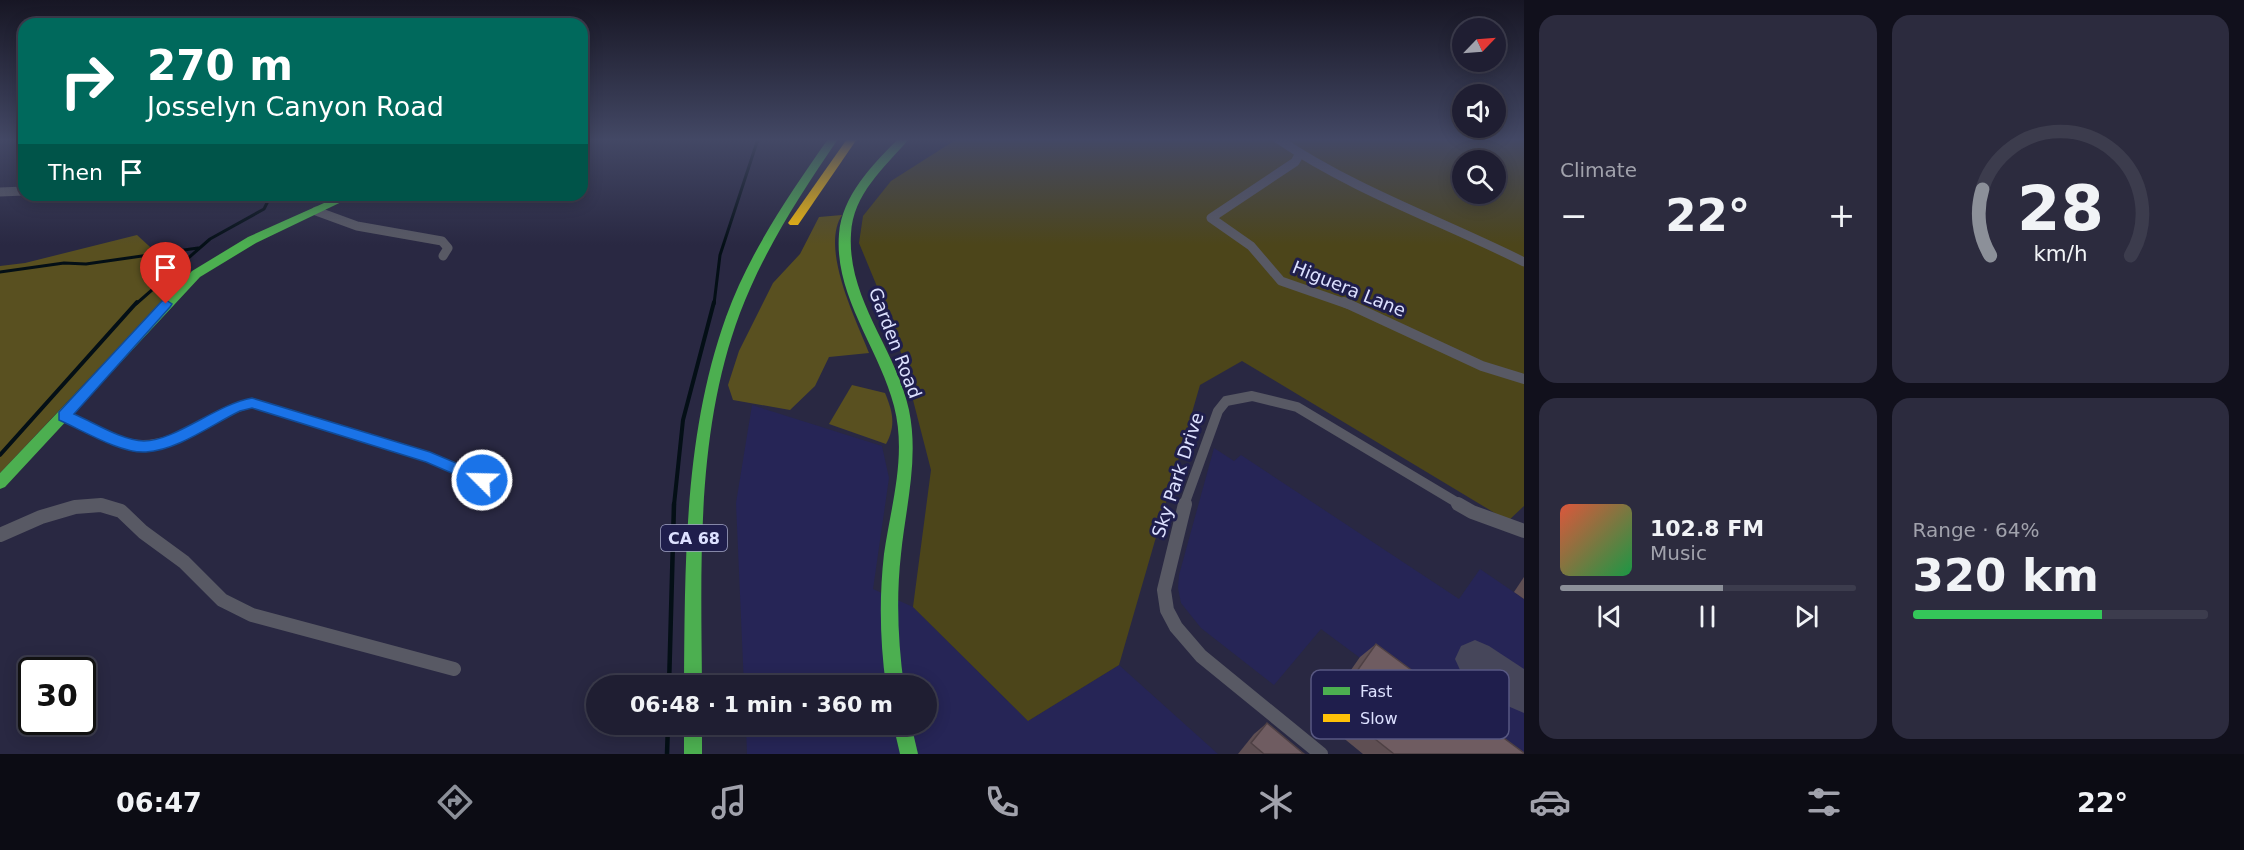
<!DOCTYPE html>
<html lang="en">
<head>
<meta charset="utf-8">
<style>
  body { margin:0; font-family:"DejaVu Sans",sans-serif; background:#2c2b3e; color:#f1f3f6; height:100vh; display:flex; flex-direction:column; font-size:22px; white-space:nowrap }
  * { box-sizing:border-box; margin:0 }
  p { font-size:20px; color:#a1a2ac }
  .icon { flex:none; width:33px; height:33px; fill:none; stroke:currentColor; stroke-width:2; stroke-linecap:round; stroke-linejoin:round }
  .map { position:relative; flex:1; overflow:hidden }
  .drawer { display:flex; flex-direction:column; gap:15px; padding:15px; background:#11101c; width:720px }
  .drawer>* { flex:none }
  .top-card { position:absolute; left:18px; top:18px; width:570px; height:183px; border-radius:18px; box-shadow:0 3px 15px #0003,0 0 0 2px #3c3c4d; background:#00695c; color:#fff; overflow:hidden }
  .needle { width:39px; rotate:65deg }
  .fabs { position:absolute; left:1452px; top:18px; display:grid; gap:12px }
  .fabs a { display:grid; place-items:center; width:54px; height:54px; border-radius:50%; background:#1f1e32; box-shadow:0 3px 15px #0003,0 0 0 2px #3c3c4d; font-size:30px }
  .speed { position:absolute; left:18px; top:657px; display:flex; gap:12px; font-size:30px; font-weight:700; text-align:center }
  .speed>* { display:grid; place-content:center; width:78px; height:78px; border-radius:50%; background:#1f1e32; box-shadow:0 3px 15px #0003,0 0 0 2px #3c3c4d; line-height:1 }
  .speed .limit { border:3px solid #111; border-radius:9px; background:#fff; color:#111 }
  .pin { position:absolute; display:grid; place-items:center; width:51px; height:51px; color:#fff; margin:-62px -26px; border-radius:50% 50% 50% 0; rotate:-45deg; box-shadow:0 0 6px #0007 }
  .pin .icon { rotate:45deg }
  .me { position:absolute; width:66px; margin:-33px; rotate:293deg; stroke-linejoin:round; filter:drop-shadow(0 0 4px #0008) }
  .turn { display:flex; align-items:center; gap:21px; height:126px; padding:0 30px; font-size:27px }
  .turn .icon { width:78px; height:78px; stroke-width:2.5 }
  .turn b { display:block; font-size:42px; line-height:51px }
  .then { display:flex; align-items:center; height:57px; padding:0 30px; background:#0003; gap:12px; font-size:22px }
  .big { font-size:45px; font-weight:800; line-height:1.1 }
  .drawer .widget { flex:1; display:flex; flex-direction:column; justify-content:center; gap:9px; min-width:0; padding:0 21px; border-radius:18px; background:#2c2b3e }
  .drawer .dial { align-items:center; gap:0 }
  .dial svg { height:156px; overflow:visible; fill:none; stroke:#3c3c4d; stroke-width:7; stroke-linecap:round; text-anchor:middle }
  .dial text { fill:#f1f3f6; stroke:none }
  .song { display:flex; align-items:center; gap:18px }
  .cover { width:72px; height:72px; border-radius:9px; background:linear-gradient(135deg,hsl(10 70% 55%),hsl(140 70% 35%)) }
  .played { height:6px; border-radius:3px; background:linear-gradient(90deg,#8c9099 55%,#3c3c4d 55%) }
  .keys { display:flex; justify-content:space-around; direction:ltr }
  .heat { display:flex; justify-content:space-between; align-items:center; font-size:33px; direction:ltr }
  .charge { height:9px; border-radius:4px; background:linear-gradient(90deg,#34c759 64%,#3c3c4d 0) }
  .drawer .tiles { flex:1; display:grid; gap:15px; grid-template-columns:repeat(2,1fr) }
  .trip { position:absolute; left:586px; top:675px; width:351px; height:60px; border-radius:30px; background:#1f1e32; box-shadow:0 3px 15px #0003,0 0 0 2px #3c3c4d; font-weight:800; line-height:60px; text-align:center }
  .dock { display:flex; height:96px; justify-content:space-around; align-items:center; background:#0c0c14; color:#a1a2ac }
  .dock .icon { width:42px; height:42px }
  .dock .current { color:#8c9099 }
  .dock b { font-size:27px; color:#f1f3f6 }
  main { display:flex; flex:1; min-height:0 }
  .map>svg:first-child { display:block }
</style>
</head>
<body>
<main>
<div class="map">
<svg width="1524" height="754" viewBox="0 0 1524 754">
  <rect width="100%" height="100%" fill="#292842"/>
  <!-- built -->
  <g fill="#262556">
    <path d="M752 405 882 446 889 478 873 589 913 607 1028 721 1119 665 1218 754H747L746 725 927 724V686H744L736 503Z"/>
    <path d="M1214 448 1234 461 1241 455 1459 599 1480 569 1524 599V754H1490L1321 629 1274 685 1201 628 1181 603 1178 588 1179 575Z"/>
  </g>
  <!-- green -->
  <path fill="#4c451a" fill-rule="evenodd" d="M957 139H1524V506L1508 521 1242 361 1200 385 1119 665 1028 721 913 607 931 470 895 330 859 243 863 216 891 181ZM1462 160H1496V194H1462Z"/>
  <!-- forest -->
  <g fill="#595020">
    <path d="M842 215C820 249 856 319 869 353L829 357 815 386 790 410 733 400 728 385 739 351 773 283 800 254 819 217Z"/>
    <path d="M137 235 184 278 0 473V266L25 263Z"/>
    <path d="M852 385 885 393C893 412 896 426 886 444L829 424Z"/>
  </g>
  <g fill="none" stroke-linecap="round" stroke-linejoin="round">
    <!-- stream-far2 -->
    <g stroke="#040f16" stroke-width="3">
      <path d="M0 272 64 263 86 264 198 248"/>
      <path d="M136 304 210 239 264 209 271 195"/>
      <path d="M714 304 720 255 758 139"/>
    </g>
    <!-- stream-far1 -->
    <g stroke="#040f16" stroke-width="4">
      <path d="M0 455 137 302"/>
      <path d="M674 505 683 420 714 302"/>
    </g>
    <!-- stream -->
    <g stroke="#040f16" stroke-width="4.5">
      <path d="M669 686 674 504"/>
      <path d="M667 754 668 724"/>
    </g>
    <!-- taxiway -->
    <path fill="#46465a" fill-rule="evenodd" d="M1475 640 1489 646 1524 669V713L1510 707 1461 672 1455 659 1461 646Z"/>
    <!-- street-far2 -->
    <g stroke="#585964" stroke-width="9">
      <path d="M1278 139C1355 191 1442 221 1524 262"/>
      <path d="M1299 155 1295 162 1211 218 1251 246 1281 281 1347 304"/>
      <path d="M0 192 24 191"/>
      <path d="M316 211 357 226 442 241 448 248 443 256"/>
    </g>
    <!-- street-far1 -->
    <g stroke="#585964" stroke-width="10">
      <path d="M1344 302 1482 366 1524 379"/>
      <path d="M64 416C85 425 110 441 132 444 176 452 211 411 252 403L430 457 482 480"/>
      <path d="M96 505H102"/>
      <path d="M1184 505 1218 411 1226 401 1252 396 1297 407 1461 505"/>
    </g>
    <!-- street -->
    <g stroke="#585964" stroke-width="14">
      <path d="M1185 504 1164 590 1167 610 1176 627 1201 656 1321 754"/>
      <path d="M1458 504 1472 512 1524 531"/>
      <path d="M0 535 41 517 75 507 101 505 121 511 143 532 184 562 222 600 252 615 454 669"/>
    </g>
    <!-- fast -->
    <g fill="#4caf50" fill-rule="evenodd">
      <path d="M828 139H838C800 195 764 250 740 313 696 430 701 562 702 686H684C685 562 684 434 726 317 749 253 789 195 828 139Z"/>
      <path d="M898 139H909C884 168 853 194 851 234 847 299 896 349 909 410 919 459 906 505 901 554 896 598 898 642 904 686H886C880 642 879 598 884 554 891 505 907 456 894 406 879 348 834 296 839 234 842 196 872 165 898 139Z"/>
      <path d="M342 195H356L256 243 200 277 5 487 0 489V473L192 271 248 237Z"/>
      <rect x="684" y="724" width="18" height="30"/>
      <path d="M893 724H911L918 754H900Z"/>
    </g>
    <!-- slow -->
    <path fill="#ffc107" fill-rule="evenodd" d="M847 139H857L798 225H790L788 223Z"/>
  </g>
  <!-- wall -->
  <g fill="#5f4f53">
    <path d="M1524 577V599L1514 592Z"/>
    <path d="M1376 644 1524 754H1363L1330 727 1338 717 1325 707 1360 657Z"/>
    <path d="M1267 723 1304 754H1238L1254 734Z"/>
  </g>
  <!-- building -->
  <g fill="#6f5c61" stroke="#4e4044" stroke-width="1.5">
    <path d="M1376 644 1524 753V754H1394L1346 716 1354 706 1340 695Z"/>
    <path d="M1267 723 1304 754H1264L1251 743Z"/>
  </g>
  <!-- sky -->
  <linearGradient id="sky" x2="0" y2="1"><stop stop-color="#171624"/><stop offset="0.57" stop-color="#434865"/><stop offset="1" stop-color="#434865" stop-opacity="0"/></linearGradient>
  <rect width="1524" height="245" fill="url(#sky)"/>
  <!-- route -->
  <path fill="#1a73e8" stroke="#114b97" stroke-width="1.5" d="M166 300 172 304 170 307 74 414C95 423 121 440 144 441 175 441 217 404 252 398L430 452 487 476 489 480 487 484 482 486 426 462 252 408 240 411C211 425 178 450 146 452 121 454 82 430 59 420V412L162 301Z"/>
  <g text-anchor="middle" stroke-width="6" stroke-linejoin="round" paint-order="stroke">
    <!-- shield labels -->
    <rect fill="#1f1e4c" stroke="#a4a6c9" stroke-width="1.5" x="661" y="525" width="66" height="26" rx="4.5"/>
    <g font-size="16" font-weight="bold" fill="#dde1ff">
      <text x="694" y="544">CA 68</text>
    </g>
    <!-- street labels -->
    <g font-size="18" fill="#dde1ff" stroke="#1f1e4c">
      <text transform="translate(1349 289) rotate(22)" y="6">Higuera Lane</text>
      <text transform="translate(895 343) rotate(69)" y="6">Garden Road</text>
      <text transform="translate(1178 475) rotate(-72)" y="6">Sky Park Drive</text>
    </g>
  </g>
  <!-- legend -->
  <rect x="1311" y="670" width="198" height="69" rx="9" fill="#1f1e4c" stroke="#585882" stroke-width="1.5"/>
  <rect x="1323" y="687" width="27" height="8" fill="#4caf50"/>
  <rect x="1323" y="714" width="27" height="8" fill="#ffc107"/>
  <g font-size="16" fill="#dde1ff">
    <text x="1360" y="697">Fast</text>
    <text x="1360" y="724">Slow</text>
  </g>
</svg>
<div class="fabs">
<a><svg class="needle" viewBox="-14 -14 28 28"><path d="M0-13l5 13h-10z" fill="#e53935"/><path d="M0 13l5-13h-10z" fill="#a1a2ac"/></svg></a>
<a><svg class="icon" aria-label="sound" viewBox="0 0 24 24"><path d="M4 9h4l5-4v14l-5-4H4zM17 9q2 3 0 6"/></svg></a>
<a><svg class="icon" aria-label="search" viewBox="0 0 24 24"><circle cx="10" cy="10" r="6"/><path d="M15 15l6 6"/></svg></a>
</div>
<div class="speed"><div class="limit">30</div></div>
<div class="pin" style="left:166px;top:304px;background:#d93025"><svg class="icon" aria-label="arrive" viewBox="0 0 24 24"><path d="M6 21V4h12l-3 4 3 4H6"/></svg></div>
<svg class="me" style="left:482px;top:480px" viewBox="-20 -20 40 40"><circle r="17" fill="#1a73e8" stroke="#fff" stroke-width="3"/><path d="M0-11L8 9 0 5-8 9z" fill="#fff"/></svg>
<div class="trip">06:48 · 1 min · 360 m</div>
<div class="top-card">
<div class="turn"><svg class="icon" aria-label="right" viewBox="0 0 24 24"><path d="M7 20v-9h11M14 6l5 5-5 5"/></svg><div><b>270 m</b>Josselyn Canyon Road</div></div>
<div class="then">Then<svg class="icon" aria-label="arrive" viewBox="0 0 24 24"><path d="M6 21V4h12l-3 4 3 4H6"/></svg></div>
</div>
</div>
<section class="drawer">
<div class="tiles">
<div class="widget"><p>Climate</p>
<div class="heat"><a>−</a><b class="big">22°</b><a>+</a></div>
</div>
<div class="widget dial"><svg viewBox="0 0 100 80">
<path d="M14 69A42 42 0 1 1 86 69"/>
<path d="M14 69A42 42 0 0 1 10 35" stroke="#8c9099"/>
<text x="50" y="56" font-size="32" font-weight="700">28</text>
<text x="50" y="72" font-size="11">km/h</text>
</svg></div>
<div class="widget">
<div class="song"><i class="cover"></i><div><b>102.8 FM</b><p>Music</p></div></div>
<div class="played"></div>
<div class="keys"><svg class="icon" aria-label="previous" viewBox="0 0 24 24"><path d="M18 5L8 12l10 7zM5 5v14"/></svg><svg class="icon" aria-label="pause" viewBox="0 0 24 24"><path d="M8 5v14M16 5v14"/></svg><svg class="icon" aria-label="next" viewBox="0 0 24 24"><path d="M6 5l10 7-10 7zM19 5v14"/></svg></div>
</div>
<div class="widget"><p>Range · 64%</p><b class="big">320 km</b><div class="charge"></div></div>
</div>
</section>
</main>
<nav class="dock">
<b>06:47</b>
<svg class="icon current" aria-label="directions" viewBox="0 0 24 24"><path d="M12 3l9 9-9 9-9-9zM9 14v-3h6M13 9l2 2-2 2"/></svg>
<svg class="icon" aria-label="music" viewBox="0 0 24 24"><path d="M9 18V5l10-2v13"/><circle cx="6" cy="18" r="3"/><circle cx="16" cy="16" r="3"/></svg>
<svg class="icon" aria-label="phone" viewBox="0 0 24 24"><path d="M5 4h4l2 5-3 2q2 4 5 5l2-3 5 2v4C11 20 4 13 5 4z"/></svg>
<svg class="icon" aria-label="climate" viewBox="0 0 24 24"><path d="M12 3v18M4 7l16 10M4 17L20 7"/></svg>
<svg class="icon" aria-label="car" viewBox="0 0 24 24"><path d="M5 17H2v-5l4-1 3-4h7l3 4 3 1v5h-3M9 17h6M6 11h13"/><circle cx="7" cy="17" r="2"/><circle cx="17" cy="17" r="2"/></svg>
<svg class="icon" aria-label="filters" viewBox="0 0 24 24"><path d="M4 7h16M4 17h16"/><circle cx="9" cy="7" r="2"/><circle cx="15" cy="17" r="2"/></svg>
<b>22°</b>
</nav>
</body>
</html>
